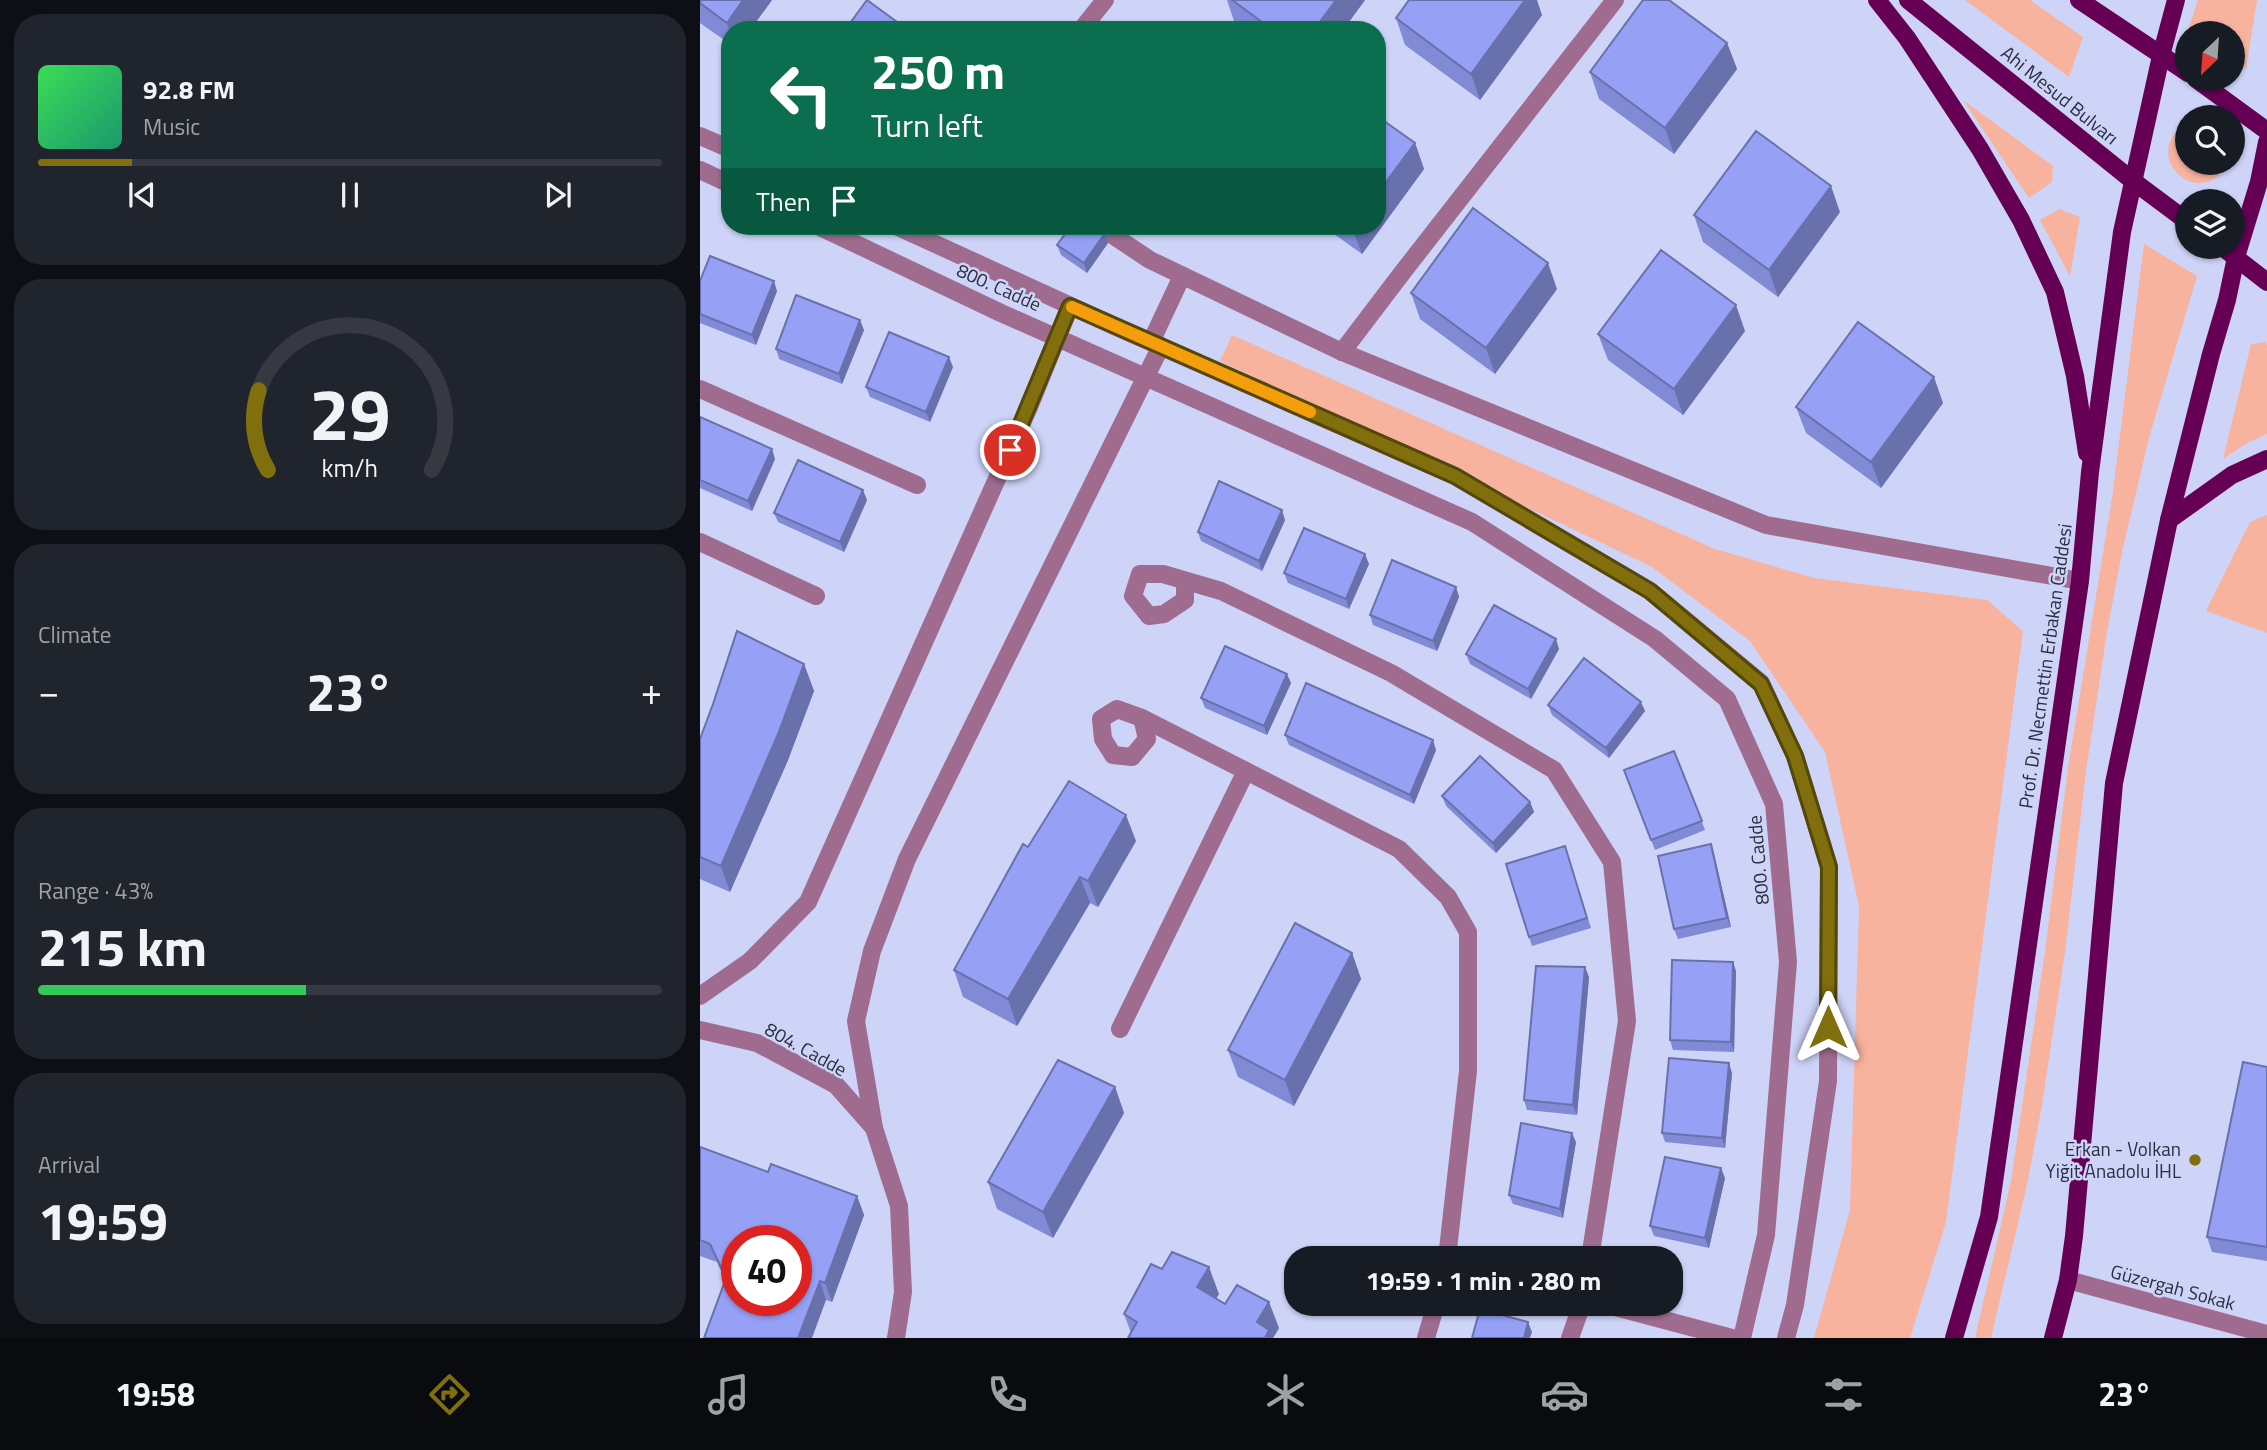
<!DOCTYPE html>
<html lang="en">
<head>
<meta charset="utf-8">
<style>
  body { margin:0; font-family:"Titillium Web",sans-serif; background:#20242c; color:#f1f3f6; height:100vh; display:flex; flex-direction:column; font-size:26px; white-space:nowrap }
  * { box-sizing:border-box; margin:0 }
  p { font-size:23px; color:#9ea1a6 }
  .icon { flex:none; width:38px; height:38px; fill:none; stroke:currentColor; stroke-width:2; stroke-linecap:round; stroke-linejoin:round }
  .map { position:relative; flex:1; overflow:hidden }
  .sheet { display:flex; flex-direction:column; gap:14px; padding:14px; background:#0d0f14; width:700px }
  .sheet>* { flex:none }
  .hud { position:absolute; left:21px; top:21px; width:665px; height:214px; border-radius:28px; box-shadow:0 2px 5px #0004; background:#0b6e4f; color:#fff; overflow:hidden }
  .needle { width:46px; rotate:205deg }
  .tools { position:absolute; left:1475px; top:21px; display:grid; gap:14px }
  .tools a { display:grid; place-items:center; width:70px; height:70px; border-radius:50%; background:#171b24; box-shadow:0 2px 5px #0004; font-size:35px }
  .speed { position:absolute; left:21px; top:1225px; display:flex; gap:14px; font-size:35px; font-weight:700; text-align:center }
  .speed>* { display:grid; place-content:center; width:91px; height:91px; border-radius:50%; background:#171b24; box-shadow:0 2px 5px #0004; line-height:1 }
  .speed .limit { border:10px solid #d22; background:#fff; color:#111 }
  .pin { position:absolute; display:grid; place-items:center; width:60px; height:60px; color:#fff; margin:-30px; border:4px solid #fff; border-radius:50%; box-shadow:0 2px 7px #0007 }
  .me { position:absolute; width:77px; margin:-38px; rotate:0deg; stroke-linejoin:round; filter:drop-shadow(0 0 5px #0008) }
  .turn { display:flex; align-items:center; gap:24px; height:147px; padding:0 35px; font-size:32px }
  .turn .icon { width:91px; height:91px; stroke-width:2.5 }
  .turn b { display:block; font-size:49px; line-height:60px }
  .then { display:flex; align-items:center; height:66px; padding:0 35px; background:#0003; gap:14px; font-size:26px }
  .big { font-size:52px; font-weight:700; line-height:1.1 }
  .sheet .widget { flex:1; display:flex; flex-direction:column; justify-content:center; gap:10px; min-width:0; padding:0 24px; border-radius:28px; background:#20242c }
  .sheet .dial { align-items:center; gap:0 }
  .dial svg { height:182px; overflow:visible; fill:none; stroke:#363941; stroke-width:7; stroke-linecap:round; text-anchor:middle }
  .dial text { fill:#f1f3f6; stroke:none }
  .song { display:flex; align-items:center; gap:21px }
  .cover { width:84px; height:84px; border-radius:10px; background:linear-gradient(135deg,hsl(130 70% 55%),hsl(160 70% 35%)) }
  .played { height:7px; border-radius:4px; background:linear-gradient(90deg,#816f0e 15%,#363941 15%) }
  .keys { display:flex; justify-content:space-around; direction:ltr }
  .heat { display:flex; justify-content:space-between; align-items:center; font-size:38px; direction:ltr }
  .charge { height:10px; border-radius:5px; background:linear-gradient(90deg,#34c759 43%,#363941 0) }
  .trip { position:absolute; left:584px; top:1246px; width:399px; height:70px; border-radius:28px; background:#171b24; box-shadow:0 2px 5px #0004; font-weight:700; line-height:70px; text-align:center }
  .tab-bar { display:flex; height:112px; justify-content:space-around; align-items:center; background:#090b0e; color:#9ea1a6 }
  .tab-bar .icon { width:49px; height:49px }
  .tab-bar .current { color:#816f0e }
  .tab-bar b { font-size:32px; color:#f1f3f6 }
  main { display:flex; flex:1; min-height:0 }
  .map>svg:first-child { display:block }
</style>
</head>
<body>
<main>
<section class="sheet">
<div class="widget">
<div class="song"><i class="cover"></i><div><b>92.8 FM</b><p>Music</p></div></div>
<div class="played"></div>
<div class="keys"><svg class="icon" aria-label="previous" viewBox="0 0 24 24"><path d="M18 5L8 12l10 7zM5 5v14"/></svg><svg class="icon" aria-label="pause" viewBox="0 0 24 24"><path d="M8 5v14M16 5v14"/></svg><svg class="icon" aria-label="next" viewBox="0 0 24 24"><path d="M6 5l10 7-10 7zM19 5v14"/></svg></div>
</div>
<div class="widget dial"><svg viewBox="0 0 100 80">
<path d="M14 69A42 42 0 1 1 86 69"/>
<path d="M14 69A42 42 0 0 1 10 34" stroke="#816f0e"/>
<text x="50" y="56" font-size="32" font-weight="700">29</text>
<text x="50" y="72" font-size="11">km/h</text>
</svg></div>
<div class="widget"><p>Climate</p>
<div class="heat"><a>−</a><b class="big">23°</b><a>+</a></div>
</div>
<div class="widget"><p>Range · 43%</p><b class="big">215 km</b><div class="charge"></div></div>
<div class="widget"><p>Arrival</p><b class="big">19:59</b></div>
</section>
<div class="map">
<svg width="1567" height="1338" viewBox="0 0 1567 1338">
  <rect width="100%" height="100%" fill="#cdd4f8"/>
  <!-- green -->
  <g fill="#f7b39e">
    <path d="M1265 0H1330L1383 37 1369 77Z"/>
    <path d="M1498 0H1557L1546 69 1533 61V33H1487Z"/>
    <path d="M1263 100 1353 166 1352 182 1329 198Z"/>
    <path d="M1487 124 1488 163H1528C1500 215 1437 153 1487 124Z"/>
    <path d="M1359 209 1380 217 1370 276 1340 220Z"/>
    <path d="M1444 244 1497 276 1449 438 1422 552 1407 632 1386 771 1365 952 1342 1105 1328 1180 1291 1338H1275L1311 1181 1345 951 1368 768 1412 498Z"/>
    <path d="M532 335 1015 549 1114 578 1287 600 1323 631 1246 1222 1210 1338H1114L1150 1210 1159 906 1125 752 1050 641 952 567 520 361Z"/>
    <path d="M1565 342 1567 346V434L1547 443 1523 459 1551 344Z"/>
    <path d="M1567 515V633L1506 611 1550 522Z"/>
  </g>
  <g fill="none" stroke-linecap="round" stroke-linejoin="round">
    <!-- minor -->
    <g stroke="#9f6c90" stroke-width="18">
      <path d="M381 30 405 0"/>
      <path d="M0 136 30 149"/>
      <path d="M0 170 30 184"/>
      <path d="M118 226 301 313 772 522 955 639 1027 699 1074 804 1088 962 1066 1235 1042 1338"/>
      <path d="M196 226 421 329 755 476 950 591 1061 683 1095 756 1129 867 1128 1081 1095 1305 1086 1338"/>
      <path d="M399 226 450 260 642 352 1066 525 1380 581"/>
      <path d="M451 342 482 276"/>
      <path d="M642 352 702 273 915 0"/>
      <path d="M0 389 217 485"/>
      <path d="M0 542 116 596"/>
      <path d="M485 581V600L464 614 449 616 433 596 440 574H463L521 591 691 673 854 770 912 862 927 1021 890 1258"/>
      <path d="M442 718 447 739 432 757 413 755 403 739 401 719 417 709 442 718 699 849 748 897 768 932V1071L747 1258"/>
      <path d="M0 996 50 961 108 902 329 407 370 306"/>
      <path d="M420 1029 546 771"/>
      <path d="M0 1030 57 1043 136 1085 174 1128 199 1206 203 1292 196 1338"/>
      <path d="M174 1128 156 1021 172 951 207 859 461 346"/>
      <path d="M1368 1280 1567 1334"/>
      <path d="M904 1304 1032 1338"/>
      <path d="M726 1338 736 1304"/>
      <path d="M870 1338 882 1304"/>
    </g>
    <!-- major -->
    <g stroke="#605" stroke-width="18">
      <path d="M1177 0 1207 38 1280 149 1321 220 1355 292 1375 376 1387 453"/>
      <path d="M1208 0 1433 181 1488 222"/>
      <path d="M1379 0 1488 73"/>
      <path d="M1496 79 1567 131"/>
      <path d="M1522 247 1567 282"/>
      <path d="M1469 520 1532 475 1567 459"/>
      <path d="M1254 1338 1289 1217 1380 581 1390 472 1422 232 1461 56 1476 0"/>
      <path d="M1353 1338 1368 1280 1374 1236 1414 783 1469 520 1511 354 1527 300 1536 257 1559 182 1567 142"/>
    </g>
  </g>
  <!-- wall -->
  <g fill="#818ad4">
    <path d="M0 0H72L50 30H30V44L0 23Z"/>
    <path d="M527 0H665L643 30H547L534 21Z"/>
    <path d="M842 15 780 100 705 45 696 18Z"/>
    <path d="M1027 43 1037 69 974 154 899 99 890 72Z"/>
    <path d="M715 143 724 169 662 254 623 226H677Z"/>
    <path d="M1140 212 1078 297 1003 242 994 215Z"/>
    <path d="M405 233 408 243 387 273 361 255 357 245Z"/>
    <path d="M0 281 77 291 56 345 0 323Z"/>
    <path d="M857 289 795 374 720 319 711 293Z"/>
    <path d="M164 330 142 384 79 359 76 349Z"/>
    <path d="M1045 331 983 415 908 360 898 334Z"/>
    <path d="M253 367 230 422 170 397 166 387Z"/>
    <path d="M1243 403 1181 488 1106 433 1096 407Z"/>
    <path d="M0 417 75 459 52 511 0 488Z"/>
    <path d="M167 500 144 552 78 522 74 513Z"/>
    <path d="M585 520 562 571 501 541 498 532Z"/>
    <path d="M669 564 649 609 588 583 584 573Z"/>
    <path d="M756 587 759 597 737 651 673 625 670 615Z"/>
    <path d="M859 649 831 699 770 664 766 654Z"/>
    <path d="M104 664 114 691 88 760 30 892 0 879V739Z"/>
    <path d="M591 683 567 735 505 708 501 698Z"/>
    <path d="M848 705 945 711 909 758 852 715Z"/>
    <path d="M585 735 736 750 714 804 589 745Z"/>
    <path d="M974 751 1005 830 955 850 924 770Z"/>
    <path d="M742 796 830 802 834 812 796 853 746 806Z"/>
    <path d="M436 841 398 907 390 903 317 1026 263 997 254 970 328 847Z"/>
    <path d="M1011 844 1014 854 1031 927 978 939 974 929Z"/>
    <path d="M865 846 891 928 832 946 829 937Z"/>
    <path d="M652 953 661 979 594 1106 538 1077 528 1050Z"/>
    <path d="M1036 971 1034 1052 973 1050 970 1040Z"/>
    <path d="M889 977 877 1115 827 1110 824 1100Z"/>
    <path d="M1567 1067V1261L1512 1252 1507 1237Z"/>
    <path d="M1032 1073 1025 1148 965 1142 962 1133Z"/>
    <path d="M415 1087 424 1113 353 1238 297 1209 288 1182Z"/>
    <path d="M876 1142 863 1218 813 1204 809 1195Z"/>
    <path d="M0 1147 68 1172 157 1196 164 1215 132 1302 126 1300 25 1280 17 1262 0 1256Z"/>
    <path d="M1025 1178 1009 1248 954 1236 950 1226Z"/>
    <path d="M462 1269 519 1294 516 1298 525 1304 579 1328 573 1338H428L431 1333 424 1314Z"/>
  </g>
  <!-- shaded-wall -->
  <g fill="#6971ac">
    <path d="M43 0H72L50 30H30V32L27 23Z"/>
    <path d="M636 0H665L643 30H614Z"/>
    <path d="M825 0H837L842 15 780 100 771 74Z"/>
    <path d="M1027 43 1037 69 974 154 965 128Z"/>
    <path d="M715 143 724 169 662 254 652 228 654 226H677V194Z"/>
    <path d="M1131 186 1140 212 1078 297 1069 270Z"/>
    <path d="M405 233 408 243 387 273 384 263Z"/>
    <path d="M848 263 857 289 795 374 786 348Z"/>
    <path d="M74 281 77 291 56 345 52 335Z"/>
    <path d="M1036 305 1045 331 983 415 974 389Z"/>
    <path d="M160 320 164 330 142 384 139 374Z"/>
    <path d="M249 357 253 367 230 422 226 412Z"/>
    <path d="M1234 377 1243 403 1181 488 1171 462Z"/>
    <path d="M72 449 75 459 52 511 48 501Z"/>
    <path d="M163 490 167 500 144 552 140 542Z"/>
    <path d="M582 510 585 520 562 571 559 561Z"/>
    <path d="M665 554 669 564 649 609 646 599Z"/>
    <path d="M756 587 759 597 737 651 733 641Z"/>
    <path d="M856 639 859 649 831 699 828 689Z"/>
    <path d="M104 664 114 691 88 760 30 892 21 866Z"/>
    <path d="M587 674 591 683 567 735 564 726Z"/>
    <path d="M941 702 945 711 909 758 906 748Z"/>
    <path d="M733 740 736 750 714 804 710 795Z"/>
    <path d="M830 802 834 812 796 853 793 843Z"/>
    <path d="M426 815 436 841 398 907 388 881Z"/>
    <path d="M1011 844 1014 854 1031 927 1027 918Z"/>
    <path d="M380 877 390 903 317 1026 308 999Z"/>
    <path d="M652 953 661 979 594 1106 585 1080Z"/>
    <path d="M1033 962 1036 971 1034 1052 1031 1042Z"/>
    <path d="M885 967 889 977 877 1115 873 1105Z"/>
    <path d="M1029 1063 1032 1073 1025 1148 1022 1138Z"/>
    <path d="M415 1087 424 1113 353 1238 343 1212Z"/>
    <path d="M872 1133 876 1142 863 1218 860 1209Z"/>
    <path d="M1021 1168 1025 1178 1009 1248 1005 1238Z"/>
    <path d="M157 1196 164 1215 132 1302 125 1283Z"/>
    <path d="M509 1267 519 1294 507 1313 497 1287Z"/>
    <path d="M120 1281 126 1300 112 1338H98Z"/>
    <path d="M569 1302 579 1328 573 1338H563L557 1322Z"/>
    <path d="M828 1322 832 1332 830 1338H824Z"/>
  </g>
  <!-- building -->
  <g fill="#96a1f6" stroke="#6971ac" stroke-width="2" fill-rule="evenodd">
    <path d="M0 0H43L27 23 0 3Z"/>
    <path d="M167 0 208 30H145Z"/>
    <path d="M532 0H636L614 30H573Z"/>
    <path d="M709 0H825L771 74 696 18Z"/>
    <path d="M943 0H969L1027 43 965 128 890 72Z"/>
    <path d="M677 116 715 143 677 194Z"/>
    <path d="M1056 131 1131 186 1069 270 994 215Z"/>
    <path d="M773 208 848 263 786 348 711 293Z"/>
    <path d="M371 226H394L405 233 384 263 357 245Z"/>
    <path d="M961 250 1036 305 974 389 898 334Z"/>
    <path d="M10 256 74 281 52 335 0 314V281Z"/>
    <path d="M96 295 160 320 139 374 76 349Z"/>
    <path d="M1158 322 1234 377 1171 462 1096 407Z"/>
    <path d="M189 332 249 357 226 412 166 387Z"/>
    <path d="M0 417 72 449 48 501 0 480Z"/>
    <path d="M98 460 163 490 140 542 74 513Z"/>
    <path d="M519 481 582 510 559 561 498 532Z"/>
    <path d="M604 528 665 554 646 599 584 573Z"/>
    <path d="M692 560 756 587 733 641 670 615Z"/>
    <path d="M794 605 856 639 828 689 766 654Z"/>
    <path d="M37 631 104 664 78 734 21 866 0 857V739L13 704Z"/>
    <path d="M525 646 587 674 564 726 501 698Z"/>
    <path d="M884 658 941 702 906 748 848 705Z"/>
    <path d="M606 683 733 740 710 795 585 735Z"/>
    <path d="M974 751 1002 821 951 840 924 770Z"/>
    <path d="M780 756 830 802 793 843 742 796Z"/>
    <path d="M369 781 426 815 388 881 380 877 308 999 254 970 323 844 328 847Z"/>
    <path d="M1011 844 1027 918 974 929 958 856Z"/>
    <path d="M865 846 887 918 829 937 806 864Z"/>
    <path d="M595 923 652 953 585 1080 528 1050Z"/>
    <path d="M972 960 1033 962 1031 1042 970 1040Z"/>
    <path d="M836 966 885 967 873 1105 824 1100Z"/>
    <path d="M969 1058 1029 1063 1022 1138 962 1133Z"/>
    <path d="M358 1060 415 1087 343 1212 288 1182Z"/>
    <path d="M1543 1062 1567 1067V1247L1507 1237Z"/>
    <path d="M821 1123 872 1133 860 1209 809 1195Z"/>
    <path d="M0 1147 68 1172 71 1164 157 1196 125 1283 120 1281 98 1338H4L26 1278 10 1244 0 1240ZM37 1241H96V1300H37Z"/>
    <path d="M965 1157 1021 1168 1005 1238 950 1226Z"/>
    <path d="M472 1252 509 1267 497 1287 525 1304 537 1285 569 1302 557 1322 569 1330 565 1338H428L437 1322 424 1314 451 1264 462 1269Z"/>
    <path d="M780 1309 828 1322 824 1338H772Z"/>
  </g>
  <g fill="none" stroke-linecap="round" stroke-linejoin="round">
    <!-- route casing -->
    <g stroke="#544809" stroke-width="18">
      <path id="route" d="M310 450 370 306 755 476 950 591 1061 684 1095 756 1129 867 1128 1027"/>
    </g>
    <!-- route -->
    <use href="#route" stroke="#816f0e" stroke-width="12"/>
    <!-- slow -->
    <path stroke="#f59e0b" stroke-width="12" d="M372 307 610 412"/>
  </g>
  <!-- markers -->
  <circle fill="#816f0e" stroke="#cdd4f8" stroke-width="2.5" cx="1495" cy="1160" r="7"/>
  <g text-anchor="middle" stroke-width="5" stroke-linejoin="round" paint-order="stroke">
    <!-- street labels -->
    <g font-size="19" fill="#2c2f41" stroke="#cdd4f8">
      <text transform="translate(1360 95) rotate(39)" y="7">Ahi Mesud Bulvarı</text>
      <text transform="translate(299 287) rotate(24)" y="7">800. Cadde</text>
      <text transform="translate(1345 666) rotate(-82)" y="7">Prof. Dr. Necmettin Erbakan Caddesi</text>
      <text transform="translate(1058 860) rotate(-95)" y="7">800. Cadde</text>
      <text transform="translate(106 1049) rotate(29)" y="7">804. Cadde</text>
      <text transform="translate(1473 1287) rotate(15)" y="7">Güzergah Sokak</text>
    </g>
    <!-- poi labels -->
    <g font-size="19" fill="#2c2f41" stroke="#cdd4f8" text-anchor="end">
      <text x="1481" y="1156">Erkan - Volkan<tspan x="1481" dy="22">Yiğit Anadolu İHL</tspan></text>
    </g>
  </g>
</svg>
<div class="tools">
<a><svg class="needle" viewBox="-14 -14 28 28"><path d="M0-13l5 13h-10z" fill="#e53935"/><path d="M0 13l5-13h-10z" fill="#9ea1a6"/></svg></a>
<a><svg class="icon" aria-label="search" viewBox="0 0 24 24"><circle cx="10" cy="10" r="6"/><path d="M15 15l6 6"/></svg></a>
<a><svg class="icon" aria-label="layers" viewBox="0 0 24 24"><path d="M12 4l9 5-9 5-9-5zM3 14l9 5 9-5"/></svg></a>
</div>
<div class="speed"><div class="limit">40</div></div>
<div class="pin" style="left:310px;top:450px;background:#d93025"><svg class="icon" aria-label="arrive" viewBox="0 0 24 24"><path d="M6 21V4h12l-3 4 3 4H6"/></svg></div>
<svg class="me" style="left:1128px;top:1027px" viewBox="-20 -20 40 40"><path d="M0-17L14 15 0 8-14 15z" fill="#816f0e" stroke="#fff" stroke-width="4"/></svg>
<div class="trip">19:59 · 1 min · 280 m</div>
<div class="hud">
<div class="turn"><svg class="icon" aria-label="left" viewBox="0 0 24 24"><path d="M17 20v-9H6M10 6l-5 5 5 5"/></svg><div><b>250 m</b>Turn left</div></div>
<div class="then">Then<svg class="icon" aria-label="arrive" viewBox="0 0 24 24"><path d="M6 21V4h12l-3 4 3 4H6"/></svg></div>
</div>
</div>
</main>
<nav class="tab-bar">
<b>19:58</b>
<svg class="icon current" aria-label="directions" viewBox="0 0 24 24"><path d="M12 3l9 9-9 9-9-9zM9 14v-3h6M13 9l2 2-2 2"/></svg>
<svg class="icon" aria-label="music" viewBox="0 0 24 24"><path d="M9 18V5l10-2v13"/><circle cx="6" cy="18" r="3"/><circle cx="16" cy="16" r="3"/></svg>
<svg class="icon" aria-label="phone" viewBox="0 0 24 24"><path d="M5 4h4l2 5-3 2q2 4 5 5l2-3 5 2v4C11 20 4 13 5 4z"/></svg>
<svg class="icon" aria-label="climate" viewBox="0 0 24 24"><path d="M12 3v18M4 7l16 10M4 17L20 7"/></svg>
<svg class="icon" aria-label="car" viewBox="0 0 24 24"><path d="M5 17H2v-5l4-1 3-4h7l3 4 3 1v5h-3M9 17h6M6 11h13"/><circle cx="7" cy="17" r="2"/><circle cx="17" cy="17" r="2"/></svg>
<svg class="icon" aria-label="filters" viewBox="0 0 24 24"><path d="M4 7h16M4 17h16"/><circle cx="9" cy="7" r="2"/><circle cx="15" cy="17" r="2"/></svg>
<b>23°</b>
</nav>
</body>
</html>
